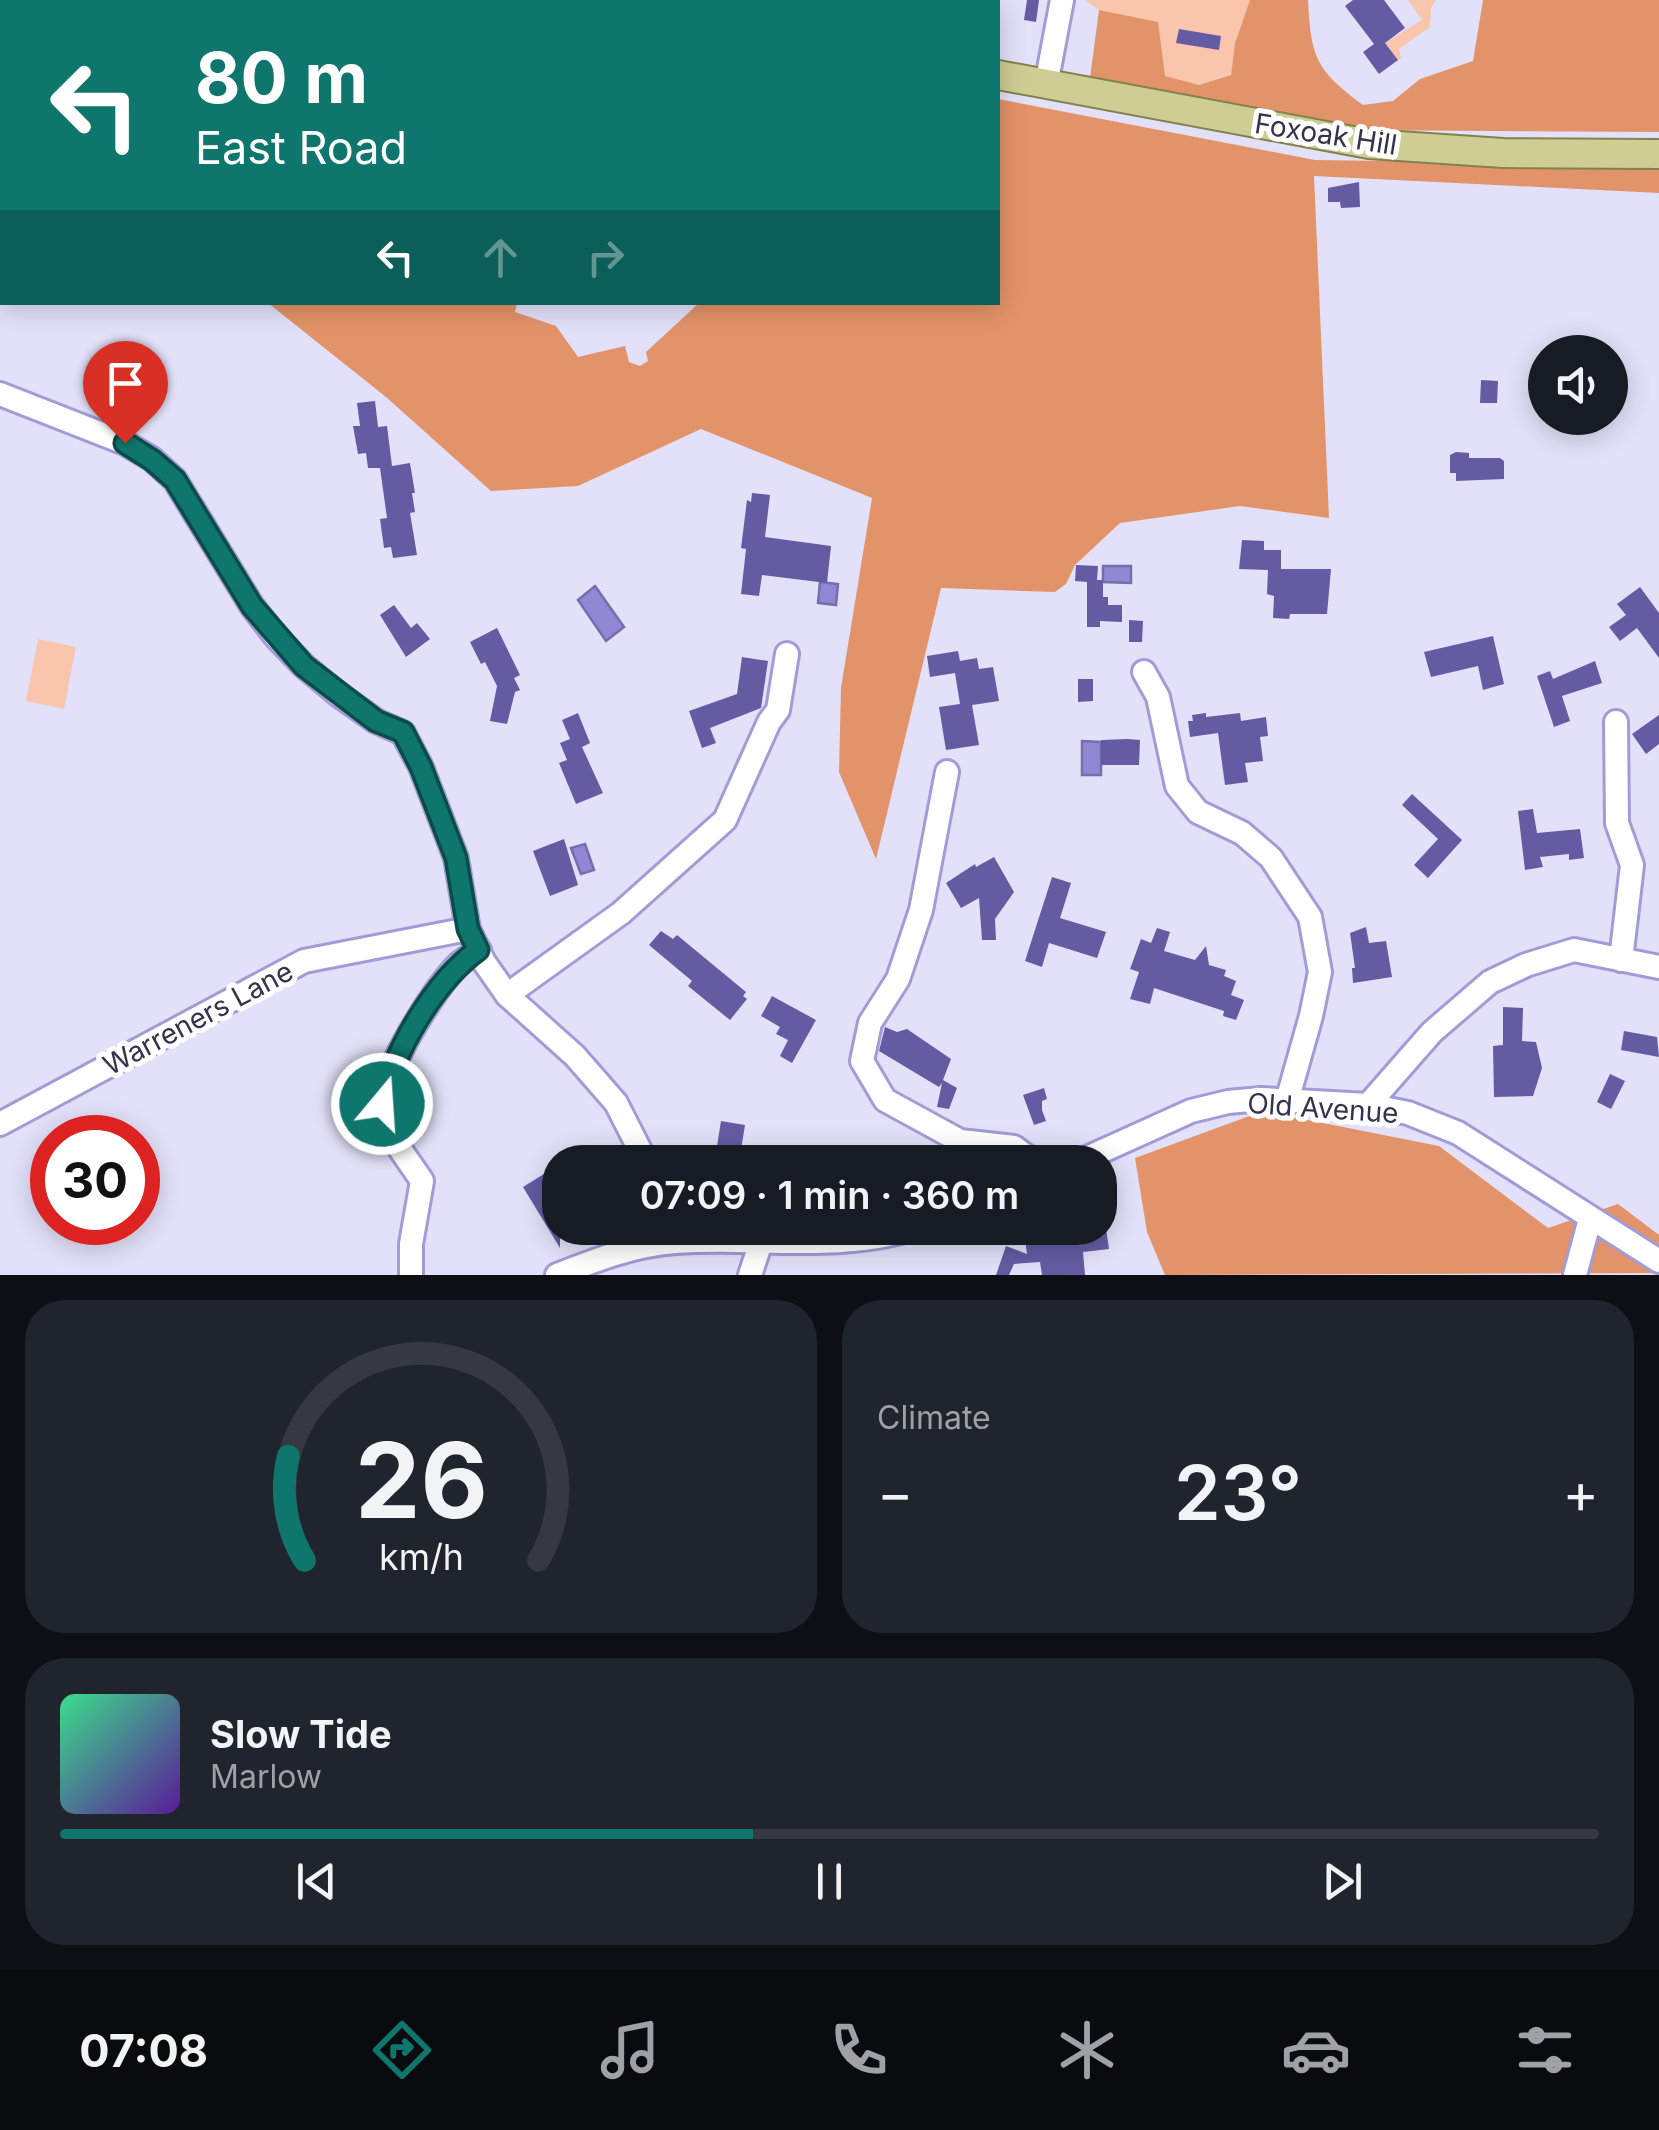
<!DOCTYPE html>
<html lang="en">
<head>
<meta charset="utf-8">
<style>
  body { margin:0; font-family:Inter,sans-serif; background:#20242c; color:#f1f3f6; height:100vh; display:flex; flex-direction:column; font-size:38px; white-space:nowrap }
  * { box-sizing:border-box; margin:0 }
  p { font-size:32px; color:#9ea1a6 }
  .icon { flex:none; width:55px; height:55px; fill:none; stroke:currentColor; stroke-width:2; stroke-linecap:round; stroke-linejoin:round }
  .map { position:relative; height:1275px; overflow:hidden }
  .drawer { display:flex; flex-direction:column; gap:25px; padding:25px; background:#0d0f14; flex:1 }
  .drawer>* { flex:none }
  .banner { position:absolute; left:0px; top:0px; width:1000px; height:305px; box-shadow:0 5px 25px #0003; background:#0f766e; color:#fff; overflow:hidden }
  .buttons { position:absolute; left:1528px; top:335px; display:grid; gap:20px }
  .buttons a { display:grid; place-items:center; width:100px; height:100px; border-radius:50%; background:#171b24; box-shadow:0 5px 25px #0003; font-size:50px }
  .speed { position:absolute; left:30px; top:1115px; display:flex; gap:20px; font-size:50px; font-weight:700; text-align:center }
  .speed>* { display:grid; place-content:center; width:130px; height:130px; border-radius:50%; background:#171b24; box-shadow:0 5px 25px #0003; line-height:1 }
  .speed .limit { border:15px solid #d22; background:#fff; color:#111 }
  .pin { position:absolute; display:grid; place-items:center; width:85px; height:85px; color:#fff; margin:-102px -42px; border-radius:50% 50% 50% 0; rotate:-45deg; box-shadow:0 0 10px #0007 }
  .pin .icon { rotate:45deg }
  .me { position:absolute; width:110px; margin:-55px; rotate:18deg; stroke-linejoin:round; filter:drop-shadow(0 0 8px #0008) }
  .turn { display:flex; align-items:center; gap:35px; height:210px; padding:0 30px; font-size:45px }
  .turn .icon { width:130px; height:130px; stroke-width:2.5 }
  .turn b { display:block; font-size:70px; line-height:85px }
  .lanes { display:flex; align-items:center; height:95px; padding:0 30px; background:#0003; justify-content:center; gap:50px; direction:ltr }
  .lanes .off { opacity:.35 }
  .big { font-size:75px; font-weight:600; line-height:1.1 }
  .drawer .tile { flex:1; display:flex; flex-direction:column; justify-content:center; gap:15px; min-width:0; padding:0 35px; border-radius:40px; background:#20242c }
  .drawer .dial { align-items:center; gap:0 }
  .dial svg { height:260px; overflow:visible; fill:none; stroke:#363941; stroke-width:7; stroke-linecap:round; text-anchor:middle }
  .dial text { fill:#f1f3f6; stroke:none }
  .song { display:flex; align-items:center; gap:30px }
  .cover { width:120px; height:120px; border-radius:15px; background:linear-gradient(135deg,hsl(150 70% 55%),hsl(270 70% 35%)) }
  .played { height:10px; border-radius:5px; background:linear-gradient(90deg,#0f766e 45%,#363941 45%) }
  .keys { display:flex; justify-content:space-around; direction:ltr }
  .heat { display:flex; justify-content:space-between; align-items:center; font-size:55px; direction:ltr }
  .drawer .tiles { flex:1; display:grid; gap:25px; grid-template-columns:1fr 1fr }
  .tile:last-child { grid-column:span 2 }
  .trip { position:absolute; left:542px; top:1145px; width:575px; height:100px; border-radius:40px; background:#171b24; box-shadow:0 5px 25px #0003; font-weight:600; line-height:100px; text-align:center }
  .dock { display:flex; height:160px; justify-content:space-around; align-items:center; background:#090b0e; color:#9ea1a6 }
  .dock .icon { width:70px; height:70px }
  .dock .selected { color:#0f766e }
  .dock b { font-size:45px; color:#f1f3f6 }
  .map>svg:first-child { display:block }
</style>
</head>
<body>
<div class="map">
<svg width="1659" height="1275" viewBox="0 0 1659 1275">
  <rect width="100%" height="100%" fill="#e2e1f9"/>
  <!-- green -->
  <g fill="#f9c6ad">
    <path d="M1085 0H1250L1235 43 1231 75 1199 85 1165 77 1125 16 1099 10Z"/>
    <path d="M1408 0H1436L1431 8 1430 27 1399 49 1401 58 1398 60 1385 43 1422 20Z"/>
    <path d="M38 639 76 647 64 709 26 701Z"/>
  </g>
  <!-- forest -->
  <g fill="#e39369">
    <path d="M715 0H986L987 2H727Z"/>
    <path d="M1250 0H1308C1311 58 1316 70 1363 105L1393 101 1420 79 1473 61 1483 0H1659V132L1350 130 1090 78 1099 10 1158 22 1165 76 1199 85 1231 75 1235 43Z"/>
    <path d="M998 99 1315 160 1659 165V193L1314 176 1329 518 1240 506 1120 523 1075 565 1066 584 1055 592 941 588 876 859 839 772 841 688 872 498 701 429 578 486 491 491 386 397 268 303H517L515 312 556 326 578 357 625 346 629 362 640 366 648 361 646 352 699 303 998 302Z"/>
    <path d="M1263 1111 1439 1146 1548 1228 1618 1204 1659 1235V1273L1165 1275 1147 1232 1135 1158Z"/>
  </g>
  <!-- water -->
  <g fill="#9088d4" stroke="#756eab" stroke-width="2.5">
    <path d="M1103 566H1131V583L1103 582Z"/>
    <path d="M820 582 838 584 836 605 818 603Z"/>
    <path d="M595 586 624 627 606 641 578 600Z"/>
    <path d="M1082 741 1101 742V775H1082Z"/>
    <path d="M585 844 594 870 581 874 571 848Z"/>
  </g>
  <!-- building -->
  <g fill="#655ba3">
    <path d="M1027 0H1039L1036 22 1024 20Z"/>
    <path d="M1353 0H1384L1405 28 1385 43 1398 60 1379 74 1363 52 1374 44 1345 6Z"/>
    <path d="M1179 29 1221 36 1219 50 1176 43Z"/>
    <path d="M1359 182 1360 207 1341 208 1340 202H1328V188Z"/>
    <path d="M1481 380 1498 381 1497 403H1480Z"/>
    <path d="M375 401 378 427 387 426 392 466 410 463 415 493H412L415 512 410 513 417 555 393 558 391 547 384 548 380 519 387 518 380 468H368L366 453 358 454 353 426H360L357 403Z"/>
    <path d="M1456 452 1469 453V458H1500L1504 461V479L1456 481V473H1450V455Z"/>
    <path d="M752 493 770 495 765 537 831 546 827 583 762 575 759 596 741 594 746 549 741 548 747 500 751 502Z"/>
    <path d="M1242 540 1264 541V550H1281V569H1331L1327 614H1290L1289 619 1273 618 1274 596 1267 594 1268 570 1239 569Z"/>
    <path d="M1076 565 1098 566 1097 580H1103V597H1108V605H1122V622L1100 621V627H1087V582L1075 581Z"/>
    <path d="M1640 587 1659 613V658L1637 628 1620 641 1609 627 1626 615 1617 604Z"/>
    <path d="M394 605 411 628 417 623 430 639 406 657 380 615Z"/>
    <path d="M1129 620 1143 621 1142 642H1129Z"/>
    <path d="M497 628 520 675 514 678 520 690 515 692 507 724 490 721 497 686 485 662 481 664 470 642Z"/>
    <path d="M1493 636 1504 684 1483 690 1478 666 1431 677 1424 652Z"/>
    <path d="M958 651 960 661 977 658 979 669 993 667 999 701 972 705 979 745 946 750 939 707 960 704 955 673 930 677 927 656Z"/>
    <path d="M742 657 768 661 761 708 710 728 716 743 702 748 689 711 737 694Z"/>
    <path d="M1595 661 1602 683 1562 696 1570 721 1554 727 1537 676 1550 671 1553 679Z"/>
    <path d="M1078 679H1093V701L1078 702Z"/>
    <path d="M578 713 590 743 582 747 603 793 576 804 559 763 567 760 560 743 570 739 562 720Z"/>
    <path d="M1206 713V717L1240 713 1241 721 1266 717 1268 736 1260 737 1263 761 1245 763 1248 782 1225 785 1218 733 1190 737 1188 721H1193L1192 715Z"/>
    <path d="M1659 715V744L1646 754 1632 734Z"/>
    <path d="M1128 739 1140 740 1139 765H1101V740Z"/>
    <path d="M1412 794 1462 840 1428 878 1414 865 1438 839 1402 805Z"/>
    <path d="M1533 809 1537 833 1580 829 1584 858 1569 860V854L1540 857 1543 867 1525 870 1518 811Z"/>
    <path d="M564 839 578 885 550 896 533 851Z"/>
    <path d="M994 857 1014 892 995 919 996 940H982L979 898 961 908 946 883 975 864 976 867Z"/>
    <path d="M1052 877 1071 883 1060 918 1106 932 1097 958 1049 943 1042 967 1025 961Z"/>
    <path d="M1366 927 1369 943 1386 941 1392 977 1353 983 1352 968H1355L1350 933Z"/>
    <path d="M1157 928 1170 932 1164 951 1195 960 1206 946 1209 965 1226 970 1224 976 1236 981 1231 995 1244 1000 1236 1020 1223 1016 1224 1011 1154 988 1150 1004 1130 999 1139 972 1130 969 1141 939 1151 943Z"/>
    <path d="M661 931 673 939 677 935 746 992 743 996 747 999 730 1020 688 986 692 981 649 945Z"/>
    <path d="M772 996 816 1020 792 1063 780 1056 788 1040 776 1034 780 1027 761 1016Z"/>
    <path d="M1503 1007 1523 1008 1522 1041 1536 1042 1542 1068 1533 1096 1494 1097 1493 1046 1503 1045Z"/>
    <path d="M885 1027 897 1032 907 1029 951 1059 943 1080 957 1088 949 1109 937 1107 942 1083 939 1087 879 1051Z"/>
    <path d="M1624 1031 1657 1037 1659 1057 1621 1050Z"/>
    <path d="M1610 1074 1625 1081 1611 1109 1597 1102Z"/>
    <path d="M1044 1088 1047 1099 1042 1101V1110L1046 1121 1034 1125 1023 1095Z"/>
    <path d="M721 1121 745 1125 739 1162H721L723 1147 717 1146Z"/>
    <path d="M560 1164V1248L523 1187Z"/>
    <path d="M1037 1228H1106L1109 1249 1083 1252 1085 1275H1042L1040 1262 1014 1264 1009 1275H996L1006 1246 1027 1254 1024 1233 1038 1231Z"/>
  </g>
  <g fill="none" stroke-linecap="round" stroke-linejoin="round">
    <!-- minor casing -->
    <g stroke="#a19cd6" stroke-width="28">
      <g id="minor">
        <path d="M1046 85 1062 0"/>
        <path d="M0 125 2 127"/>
        <path d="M0 394 125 443 152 459 175 480 252 606 276 637 304 666 339 695 376 721 403 733 421 767 456 858 468 929"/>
        <path d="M1144 672 1158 697 1177 786 1198 812 1242 833 1271 858 1310 917 1320 972 1311 1016 1287 1101"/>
        <path d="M1616 722 1617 823 1632 865 1621 960"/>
        <path d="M947 772 921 910 898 979 870 1023 862 1061 885 1100 960 1141 1014 1147 1034 1162"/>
        <path d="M507 995 621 913 725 820 769 722 778 710 787 654"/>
        <path d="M1368 1105 1432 1032 1490 982 1526 965 1574 950 1659 967"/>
        <path d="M0 1124 304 961 468 929 484 962 507 995 575 1056 616 1103 646 1162"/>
        <path d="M1078 1162 1191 1111 1228 1102 1261 1099 1368 1105 1408 1113 1458 1133 1659 1261"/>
        <path d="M411 1275V1244L422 1181C408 1159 384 1132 382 1106 380 1075 436 985 459 964 465 959 472 955 479 950"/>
        <path d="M557 1275C596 1260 633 1245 676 1242 755 1236 837 1253 915 1228"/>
        <path d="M750 1275 761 1242"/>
        <path d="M1575 1275 1590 1219"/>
      </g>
    </g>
    <!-- major casing -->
    <g stroke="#84824c" stroke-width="32">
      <g id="major">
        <path d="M621 0 635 2"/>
        <path d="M998 75 1369 144 1503 153 1659 154"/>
      </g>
    </g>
    <!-- minor -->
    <use href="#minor" stroke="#fff" stroke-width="22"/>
    <!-- major -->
    <use href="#major" stroke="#cecd94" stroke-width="28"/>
  </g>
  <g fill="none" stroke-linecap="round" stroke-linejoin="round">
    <!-- route casing -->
    <g stroke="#0a4d48" stroke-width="25">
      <path id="route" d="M125 443 152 460 175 480 252 606 304 666 376 721 403 732 421 767 456 858 468 929 478 950C434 982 394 1050 382 1104"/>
    </g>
    <!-- route -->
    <use href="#route" stroke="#0f766e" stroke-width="18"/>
  </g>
  <g text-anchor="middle" stroke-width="10" stroke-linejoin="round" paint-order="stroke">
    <!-- street labels -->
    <g font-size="28" fill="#35334b" stroke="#fff">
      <text transform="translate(1326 134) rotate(9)" y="10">Foxoak Hill</text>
      <text transform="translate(198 1018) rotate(-28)" y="10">Warreners Lane</text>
      <text transform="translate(1323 1108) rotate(4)" y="10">Old Avenue</text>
    </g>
  </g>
</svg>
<div class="buttons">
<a><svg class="icon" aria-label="sound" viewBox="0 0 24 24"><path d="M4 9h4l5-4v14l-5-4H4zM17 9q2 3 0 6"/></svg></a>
</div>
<div class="speed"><div class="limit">30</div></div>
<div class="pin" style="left:125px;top:443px;background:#d93025"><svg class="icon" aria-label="arrive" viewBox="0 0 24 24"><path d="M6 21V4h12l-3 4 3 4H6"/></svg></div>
<svg class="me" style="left:382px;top:1104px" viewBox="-20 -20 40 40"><circle r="17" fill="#0f766e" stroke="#fff" stroke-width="3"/><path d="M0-11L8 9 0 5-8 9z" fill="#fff"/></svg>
<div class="trip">07:09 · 1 min · 360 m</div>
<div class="banner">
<div class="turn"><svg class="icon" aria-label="left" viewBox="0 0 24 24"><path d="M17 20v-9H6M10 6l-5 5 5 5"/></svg><div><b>80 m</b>East Road</div></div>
<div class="lanes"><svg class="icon" aria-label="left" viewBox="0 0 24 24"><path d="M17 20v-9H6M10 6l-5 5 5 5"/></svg><svg class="icon off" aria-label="ahead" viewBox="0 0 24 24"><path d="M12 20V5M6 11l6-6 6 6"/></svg><svg class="icon off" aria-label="right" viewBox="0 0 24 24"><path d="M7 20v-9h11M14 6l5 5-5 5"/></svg></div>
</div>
</div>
<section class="drawer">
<div class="tiles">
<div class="tile dial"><svg viewBox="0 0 100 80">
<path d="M14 69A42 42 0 1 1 86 69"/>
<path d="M14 69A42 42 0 0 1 9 37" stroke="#0f766e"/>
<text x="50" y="56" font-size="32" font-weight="700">26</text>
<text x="50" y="72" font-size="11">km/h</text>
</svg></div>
<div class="tile"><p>Climate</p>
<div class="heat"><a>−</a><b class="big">23°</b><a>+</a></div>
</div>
<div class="tile">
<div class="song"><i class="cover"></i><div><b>Slow Tide</b><p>Marlow</p></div></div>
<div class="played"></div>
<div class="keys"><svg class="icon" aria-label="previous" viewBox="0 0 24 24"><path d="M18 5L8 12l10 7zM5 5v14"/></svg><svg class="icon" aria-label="pause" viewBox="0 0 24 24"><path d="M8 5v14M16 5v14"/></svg><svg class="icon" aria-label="next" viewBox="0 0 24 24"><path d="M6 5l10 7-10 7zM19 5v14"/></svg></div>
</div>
</div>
</section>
<nav class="dock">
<b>07:08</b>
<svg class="icon selected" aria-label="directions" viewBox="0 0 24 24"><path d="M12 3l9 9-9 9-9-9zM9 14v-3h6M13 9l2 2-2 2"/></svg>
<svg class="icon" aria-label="music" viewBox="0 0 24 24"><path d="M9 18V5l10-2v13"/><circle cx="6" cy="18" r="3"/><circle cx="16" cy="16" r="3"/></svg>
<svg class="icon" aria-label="phone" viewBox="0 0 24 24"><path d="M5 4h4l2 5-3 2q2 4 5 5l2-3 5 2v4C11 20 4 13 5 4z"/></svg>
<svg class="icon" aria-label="climate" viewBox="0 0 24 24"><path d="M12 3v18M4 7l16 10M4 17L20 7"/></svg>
<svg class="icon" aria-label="car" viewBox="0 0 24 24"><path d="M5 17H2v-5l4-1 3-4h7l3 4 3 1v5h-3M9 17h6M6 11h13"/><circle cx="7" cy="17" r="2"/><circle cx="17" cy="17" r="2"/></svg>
<svg class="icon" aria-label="filters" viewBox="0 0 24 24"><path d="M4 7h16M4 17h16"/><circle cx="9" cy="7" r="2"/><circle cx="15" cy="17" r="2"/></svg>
</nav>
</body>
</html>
